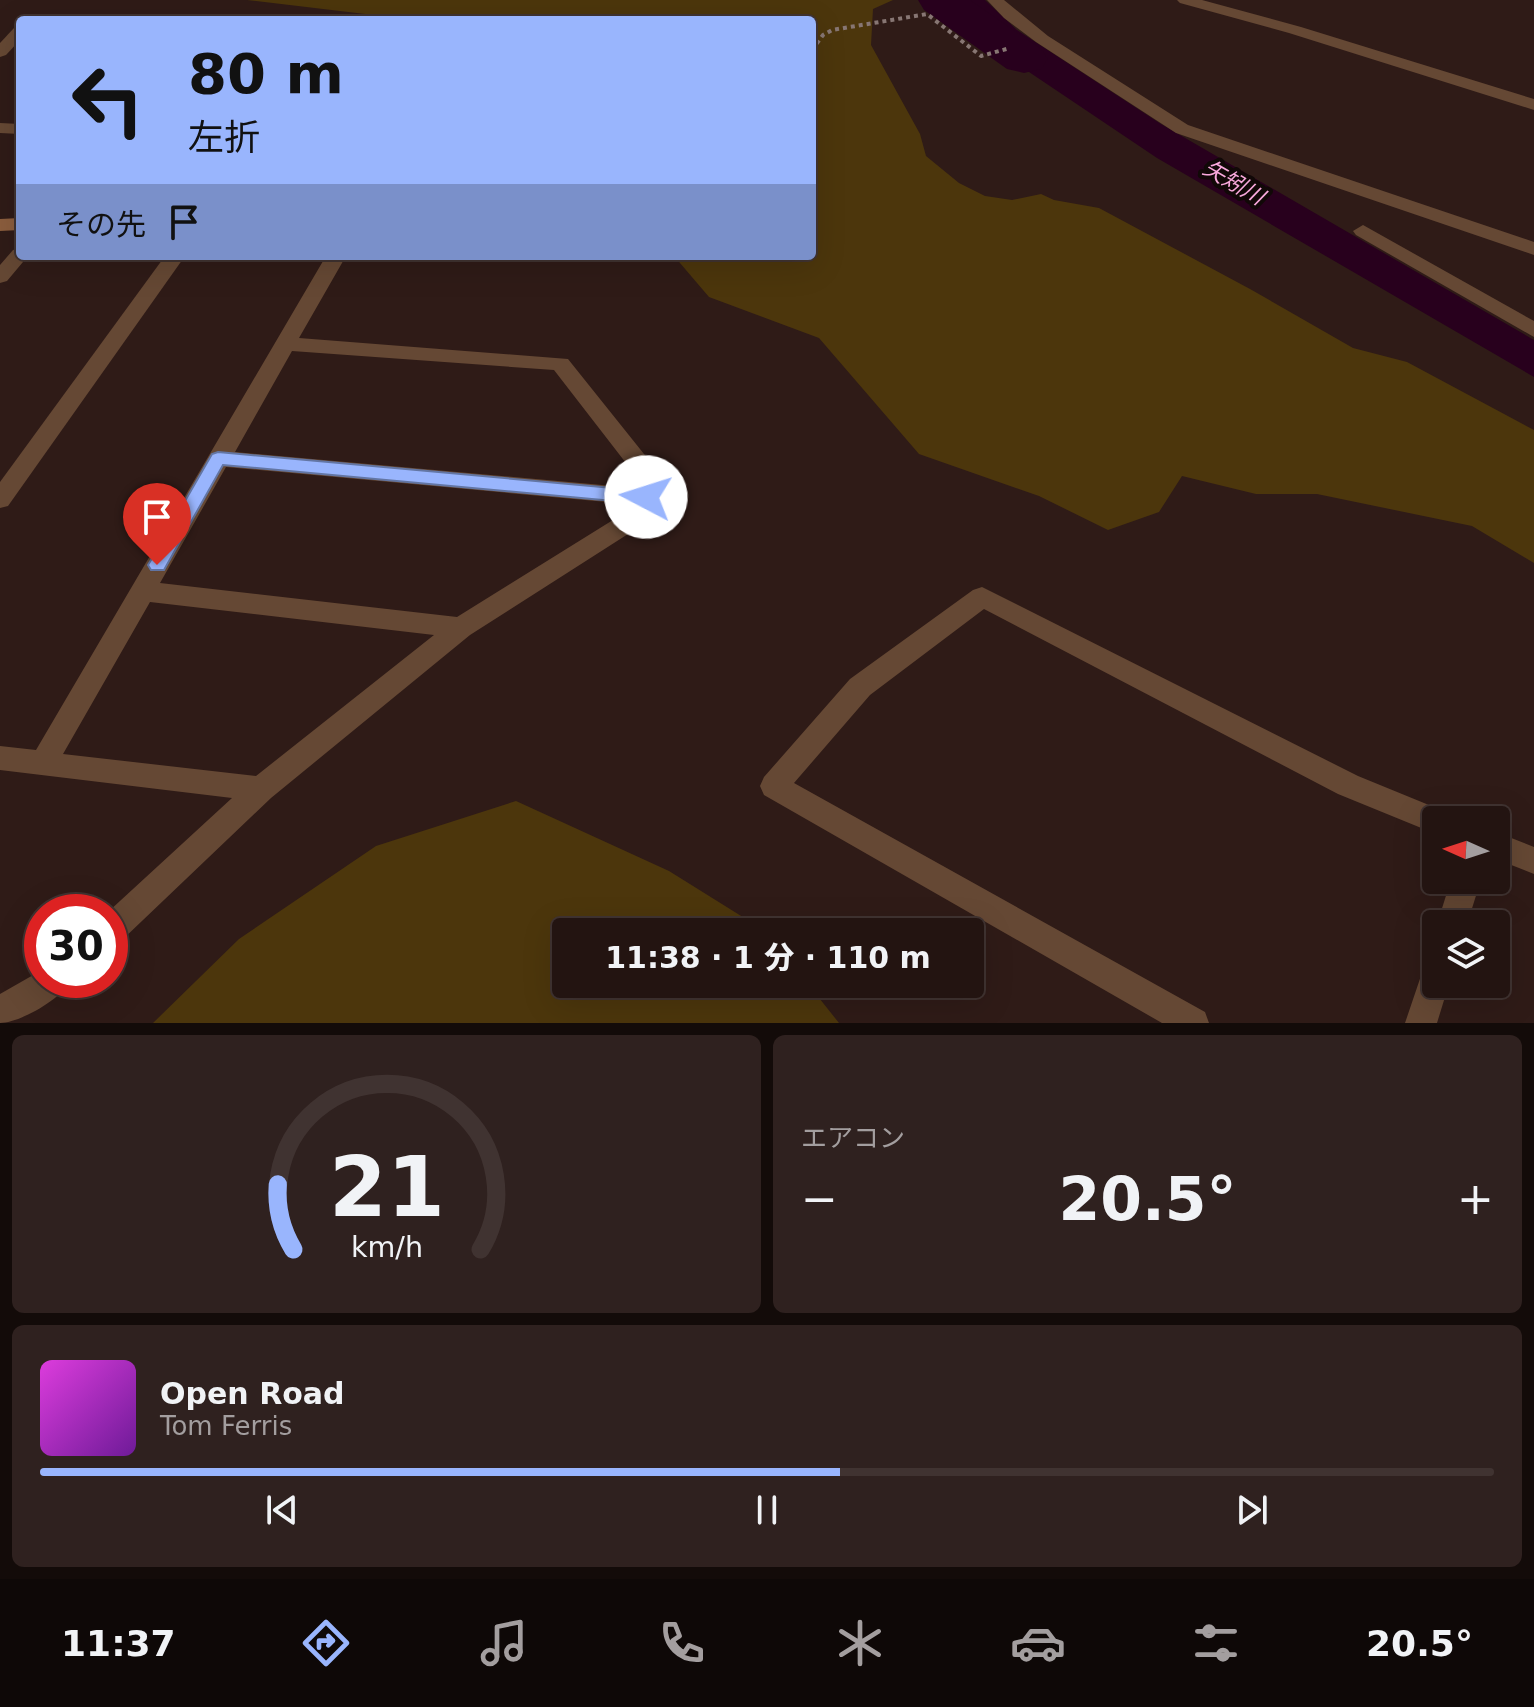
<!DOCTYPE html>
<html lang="ja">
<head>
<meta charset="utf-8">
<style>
  body { margin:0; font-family:"DejaVu Sans","Noto Sans JP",sans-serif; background:#2f211f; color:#f1f3f6; height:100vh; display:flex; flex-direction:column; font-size:30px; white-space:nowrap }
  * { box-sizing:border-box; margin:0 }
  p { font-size:26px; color:#a39e9f }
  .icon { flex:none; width:44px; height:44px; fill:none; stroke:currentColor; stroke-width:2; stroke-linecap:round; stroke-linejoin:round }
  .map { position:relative; height:1023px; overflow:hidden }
  .sheet { display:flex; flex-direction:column; gap:12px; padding:12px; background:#130b09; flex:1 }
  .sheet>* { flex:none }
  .hud { position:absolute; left:16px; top:16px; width:800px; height:244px; border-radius:8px; box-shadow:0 8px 32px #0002,0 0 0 2px #403331; background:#99b5fd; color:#111; overflow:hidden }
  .needle { width:52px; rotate:273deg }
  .buttons { position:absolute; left:1422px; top:806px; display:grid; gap:16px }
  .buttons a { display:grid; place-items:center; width:88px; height:88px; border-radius:8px; background:#231411; box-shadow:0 8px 32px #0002,0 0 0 2px #403331; font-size:40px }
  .speed { position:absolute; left:24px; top:894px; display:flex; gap:16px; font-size:40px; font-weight:700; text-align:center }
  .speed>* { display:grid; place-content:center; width:104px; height:104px; border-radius:50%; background:#231411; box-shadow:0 8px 32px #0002,0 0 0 2px #403331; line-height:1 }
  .speed .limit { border:12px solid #d22; background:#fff; color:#111 }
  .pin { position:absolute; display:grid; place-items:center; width:68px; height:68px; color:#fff; margin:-82px -34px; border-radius:50% 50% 50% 0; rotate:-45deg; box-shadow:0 0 8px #0007 }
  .pin .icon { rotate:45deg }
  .me { position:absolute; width:88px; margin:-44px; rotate:275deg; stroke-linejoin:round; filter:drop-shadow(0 0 6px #0008) }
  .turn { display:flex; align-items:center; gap:28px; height:168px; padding:0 40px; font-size:36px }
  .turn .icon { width:104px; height:104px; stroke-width:2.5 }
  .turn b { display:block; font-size:56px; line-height:68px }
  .then { display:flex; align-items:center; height:76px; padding:0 40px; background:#0003; gap:16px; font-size:30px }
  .big { font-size:60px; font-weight:800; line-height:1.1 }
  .sheet .card { flex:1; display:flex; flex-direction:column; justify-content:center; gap:12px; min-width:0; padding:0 28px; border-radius:12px; background:#2f211f }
  .sheet .dial { align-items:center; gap:0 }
  .dial svg { height:208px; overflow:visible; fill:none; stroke:#403331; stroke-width:7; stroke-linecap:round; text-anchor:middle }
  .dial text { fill:#f1f3f6; stroke:none }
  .song { display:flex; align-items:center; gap:24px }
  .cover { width:96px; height:96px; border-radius:12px; background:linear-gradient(135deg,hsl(300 70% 55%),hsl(280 70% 35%)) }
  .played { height:8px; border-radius:4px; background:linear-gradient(90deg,#99b5fd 55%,#403331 55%) }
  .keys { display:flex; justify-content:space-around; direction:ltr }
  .heat { display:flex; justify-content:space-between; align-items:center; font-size:44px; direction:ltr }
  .sheet .tiles { flex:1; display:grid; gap:12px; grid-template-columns:1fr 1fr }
  .card:last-child { grid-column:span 2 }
  .trip { position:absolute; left:552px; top:918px; width:432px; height:80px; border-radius:8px; background:#231411; box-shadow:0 8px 32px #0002,0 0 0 2px #403331; font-weight:800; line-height:80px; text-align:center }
  .dock { display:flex; height:128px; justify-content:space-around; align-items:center; background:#0e0807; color:#a39e9f }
  .dock .icon { width:56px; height:56px }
  .dock .active { color:#99b5fd }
  .dock b { font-size:36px; color:#f1f3f6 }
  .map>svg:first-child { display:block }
</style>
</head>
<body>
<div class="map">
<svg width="1534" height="1023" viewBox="0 0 1534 1023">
  <rect width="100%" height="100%" fill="#2f1b17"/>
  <!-- green -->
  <g fill="#4c360c">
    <path d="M247 0H893L873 9 871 45 920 134 926 156 959 183 985 196 1012 200 1041 194 1054 200 1099 208 1250 289 1353 348 1407 362 1534 430V563L1472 526 1317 494H1256L1182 476 1159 512 1108 530 1039 496 919 454 819 338 709 297 674 256H812V20H378L365 14Z"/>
    <path d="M516 801 669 871 767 932H566V984H808L839 1023H153L239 939 376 846Z"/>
  </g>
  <!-- water -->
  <path fill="#28001d" d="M943 0H985L1017 30 1161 124 1534 340V377L1157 158 992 47 967 27Z"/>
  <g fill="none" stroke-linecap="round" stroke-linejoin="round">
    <!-- river -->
    <path fill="#28001d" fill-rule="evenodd" d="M918 0H970L1041 49 1048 59 1041 69 1024 73 1007 69 924 10Z"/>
    <!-- path -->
    <g stroke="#877673" stroke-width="4" stroke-dasharray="4 4" stroke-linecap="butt">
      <path d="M525 20H537"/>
      <path d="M812 50 823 35 832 30 927 14 981 56 1010 48"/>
    </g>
    <!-- street -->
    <g fill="#654834" fill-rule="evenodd">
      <path d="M987 0H1004L1048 36 1188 125 1534 242V255L1176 133 1036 42 1004 18Z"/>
      <path d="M1177 0H1202L1301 27 1534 99V110L1289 33 1180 3Z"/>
      <path d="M57 15H73L81 20H49Z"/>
      <path d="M20 26V40L6 55 0 57V43L14 28Z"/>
      <path d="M0 123 20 124V134L0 133Z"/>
      <path d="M1363 225 1534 321V337L1356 235 1353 231Z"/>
      <path d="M20 248V256H28L7 281 0 283V265L13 250Z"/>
      <path d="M165 256H185L8 506 0 508V482Z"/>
      <path d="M326 256H346L299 338 568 359 656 469 660 475 658 497 639 527 470 635 271 798 121 941 110 945 108 912 232 798 0 770V746L36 750ZM292 351 554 370 636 476 635 488 235 452ZM226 467 629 504 621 515 457 617 160 583ZM150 602 434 635 256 776 63 754Z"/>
      <path d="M982 587 1358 776 1446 812 1450 820H1436V834L1338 794 984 609 870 695 794 783 1205 1012 1209 1023H1162L764 795 760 786 764 777 850 679 973 590Z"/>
      <path d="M1496 832 1534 847V874L1496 859Z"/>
      <path d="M1451 880H1481L1467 924H1437Z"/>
      <path d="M1436 960V984H1449L1437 1023H1405L1425 964Z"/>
      <path d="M42 970V980H71C63 998 20 1023 0 1023V994Z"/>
    </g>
    <!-- secondary -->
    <path fill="#8b5d3d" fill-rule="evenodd" d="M20 218V230L0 231V219Z"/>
  </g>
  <!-- route -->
  <path fill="#99b5fd" stroke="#6376a4" stroke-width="2" d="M218 452 646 491 655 497 646 504 223 465 164 570H151L148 565 151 560 212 454Z"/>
  <g text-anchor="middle" stroke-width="8" stroke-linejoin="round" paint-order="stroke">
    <!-- far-water labels -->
    <g font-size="22" font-style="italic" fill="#f8a8db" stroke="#110807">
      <text transform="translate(1234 182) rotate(30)" y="8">矢矧川</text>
    </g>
  </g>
</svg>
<div class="buttons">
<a><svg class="needle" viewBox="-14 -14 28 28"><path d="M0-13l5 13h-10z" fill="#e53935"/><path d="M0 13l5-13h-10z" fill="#a39e9f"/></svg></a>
<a><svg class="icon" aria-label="layers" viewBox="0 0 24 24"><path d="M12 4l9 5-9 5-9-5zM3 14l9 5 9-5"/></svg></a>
</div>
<div class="speed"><div class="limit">30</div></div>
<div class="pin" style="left:157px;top:565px;background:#d93025"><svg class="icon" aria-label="arrive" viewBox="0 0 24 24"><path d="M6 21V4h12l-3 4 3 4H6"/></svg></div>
<svg class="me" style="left:646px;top:497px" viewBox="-20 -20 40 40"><circle r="19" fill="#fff"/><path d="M0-13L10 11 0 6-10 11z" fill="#99b5fd"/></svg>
<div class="trip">11:38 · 1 分 · 110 m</div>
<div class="hud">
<div class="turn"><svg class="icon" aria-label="left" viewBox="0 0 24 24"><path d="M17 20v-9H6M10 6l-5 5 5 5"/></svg><div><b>80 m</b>左折</div></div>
<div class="then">その先<svg class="icon" aria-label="arrive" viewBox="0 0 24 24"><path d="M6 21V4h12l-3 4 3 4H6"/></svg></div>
</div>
</div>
<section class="sheet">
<div class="tiles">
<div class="card dial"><svg viewBox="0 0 100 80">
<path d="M14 69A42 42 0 1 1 86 69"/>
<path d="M14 69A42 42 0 0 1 8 44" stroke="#99b5fd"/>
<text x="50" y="56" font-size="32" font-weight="700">21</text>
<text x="50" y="72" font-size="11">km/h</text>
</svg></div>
<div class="card"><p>エアコン</p>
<div class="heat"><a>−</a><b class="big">20.5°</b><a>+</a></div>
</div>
<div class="card">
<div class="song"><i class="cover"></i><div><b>Open Road</b><p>Tom Ferris</p></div></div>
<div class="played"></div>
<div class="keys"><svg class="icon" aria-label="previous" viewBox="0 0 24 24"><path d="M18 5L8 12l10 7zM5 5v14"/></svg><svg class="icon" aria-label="pause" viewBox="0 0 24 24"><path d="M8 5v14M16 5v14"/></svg><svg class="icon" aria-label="next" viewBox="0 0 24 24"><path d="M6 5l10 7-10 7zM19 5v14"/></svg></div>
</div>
</div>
</section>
<nav class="dock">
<b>11:37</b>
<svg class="icon active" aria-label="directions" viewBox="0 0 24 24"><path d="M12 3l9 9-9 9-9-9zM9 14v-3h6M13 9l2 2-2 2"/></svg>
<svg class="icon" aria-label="music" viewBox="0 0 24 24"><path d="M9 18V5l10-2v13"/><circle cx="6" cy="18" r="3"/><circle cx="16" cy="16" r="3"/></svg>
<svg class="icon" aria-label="phone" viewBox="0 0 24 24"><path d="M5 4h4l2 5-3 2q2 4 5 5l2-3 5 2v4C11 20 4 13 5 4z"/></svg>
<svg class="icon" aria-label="climate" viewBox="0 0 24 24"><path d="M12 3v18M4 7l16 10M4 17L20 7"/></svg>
<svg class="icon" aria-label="car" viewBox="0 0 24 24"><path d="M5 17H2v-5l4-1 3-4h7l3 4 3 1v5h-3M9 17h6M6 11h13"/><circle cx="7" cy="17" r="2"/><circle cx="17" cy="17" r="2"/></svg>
<svg class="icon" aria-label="filters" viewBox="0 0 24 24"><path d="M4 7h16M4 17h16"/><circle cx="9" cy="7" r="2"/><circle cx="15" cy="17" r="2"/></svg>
<b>20.5°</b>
</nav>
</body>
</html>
